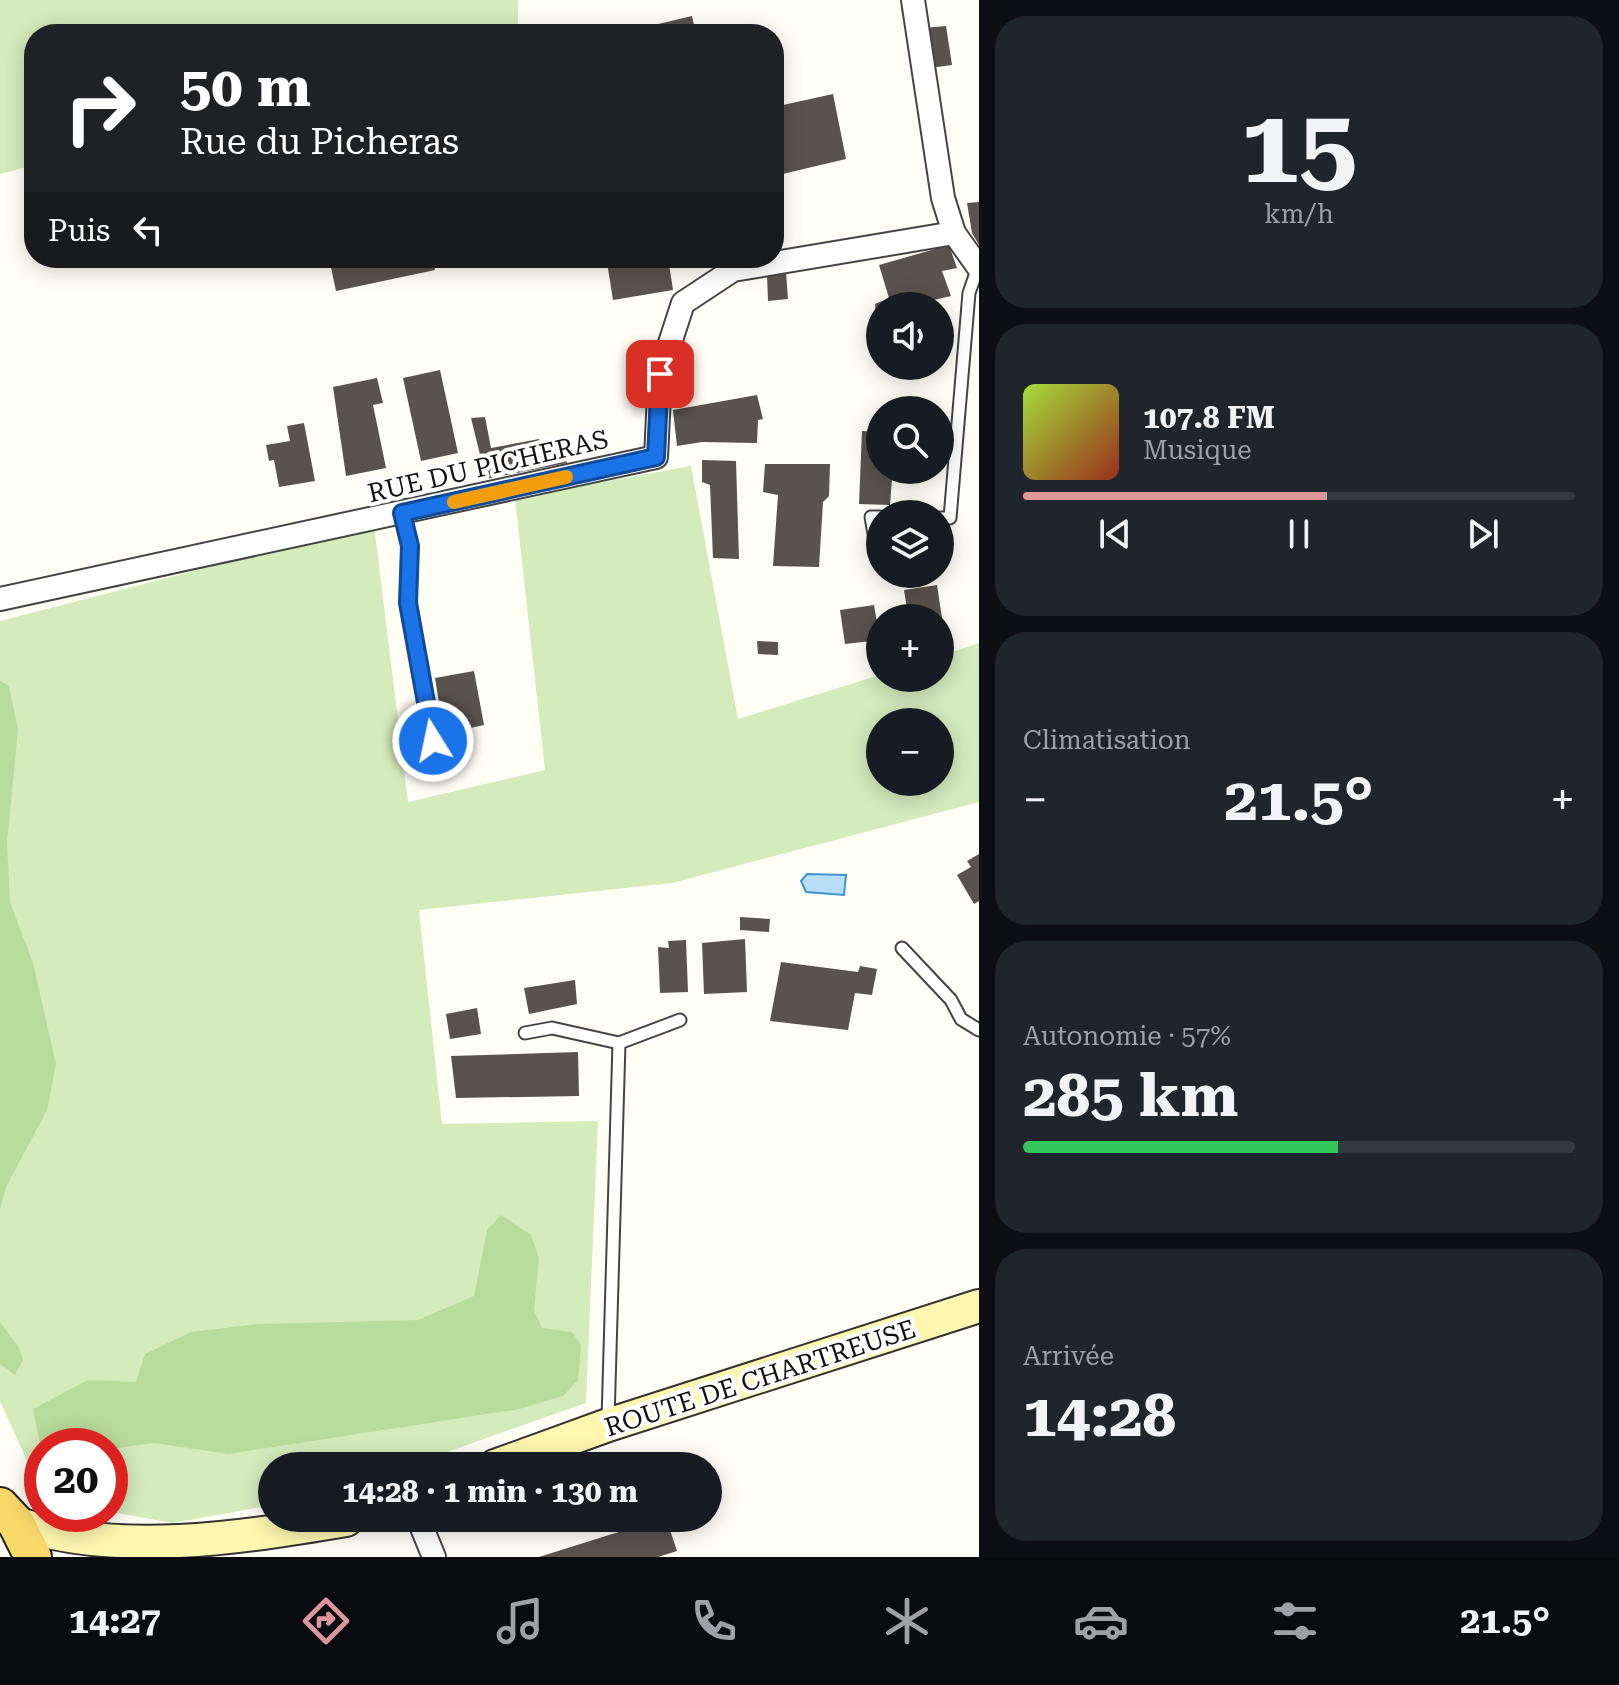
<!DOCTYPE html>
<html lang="fr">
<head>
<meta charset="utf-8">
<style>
  body { margin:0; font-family:"Roboto Serif",serif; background:#20242c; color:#f1f3f6; height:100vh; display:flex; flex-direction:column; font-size:30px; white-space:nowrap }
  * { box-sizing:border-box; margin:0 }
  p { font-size:26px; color:#9ea1a6 }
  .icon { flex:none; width:44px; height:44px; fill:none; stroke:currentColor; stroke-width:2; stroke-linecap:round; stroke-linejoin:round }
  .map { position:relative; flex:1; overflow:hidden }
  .panel { display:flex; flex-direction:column; gap:16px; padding:16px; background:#0d0f14; width:640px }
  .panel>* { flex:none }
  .hud { position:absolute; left:24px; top:24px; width:760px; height:244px; border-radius:32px; box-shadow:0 4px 20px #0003; background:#202124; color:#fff; overflow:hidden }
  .buttons { position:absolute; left:866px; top:292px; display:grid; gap:16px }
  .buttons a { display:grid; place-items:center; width:88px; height:88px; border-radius:50%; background:#171b24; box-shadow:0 4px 20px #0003; font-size:40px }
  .speed { position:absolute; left:24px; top:1428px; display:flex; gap:16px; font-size:40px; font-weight:700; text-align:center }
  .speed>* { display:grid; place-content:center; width:104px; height:104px; border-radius:50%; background:#171b24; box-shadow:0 4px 20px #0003; line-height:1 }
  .speed .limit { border:12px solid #d22; background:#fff; color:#111 }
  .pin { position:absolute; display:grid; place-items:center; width:68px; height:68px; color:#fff; margin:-34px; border-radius:16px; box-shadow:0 4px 12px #0006 }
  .me { position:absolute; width:88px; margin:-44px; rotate:350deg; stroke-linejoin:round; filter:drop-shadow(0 0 6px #0008) }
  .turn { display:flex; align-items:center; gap:28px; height:168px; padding:0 24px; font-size:36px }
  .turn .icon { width:104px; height:104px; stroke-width:2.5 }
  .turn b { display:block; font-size:56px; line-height:68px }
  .then { display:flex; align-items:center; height:76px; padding:0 24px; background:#0003; gap:16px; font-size:30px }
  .big { font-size:60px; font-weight:700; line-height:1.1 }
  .panel .card { flex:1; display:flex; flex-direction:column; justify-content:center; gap:12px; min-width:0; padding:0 28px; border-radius:32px; background:#20242c }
  .panel .dial { align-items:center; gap:0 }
  .dial b { font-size:104px; line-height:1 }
  .song { display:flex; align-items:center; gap:24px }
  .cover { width:96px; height:96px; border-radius:12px; background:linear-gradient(135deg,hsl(80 70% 55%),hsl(10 70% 35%)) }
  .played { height:8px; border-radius:4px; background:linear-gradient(90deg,#dd969b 55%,#363941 55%) }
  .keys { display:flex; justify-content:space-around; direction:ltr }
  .heat { display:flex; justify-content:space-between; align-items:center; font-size:44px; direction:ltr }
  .charge { height:12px; border-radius:6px; background:linear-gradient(90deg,#34c759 57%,#363941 0) }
  .trip { position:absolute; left:258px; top:1452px; width:464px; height:80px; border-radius:40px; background:#171b24; box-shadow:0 4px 20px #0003; font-weight:700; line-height:80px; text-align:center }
  .dock { display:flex; height:128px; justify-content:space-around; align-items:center; background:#090b0e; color:#9ea1a6 }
  .dock .icon { width:56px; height:56px }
  .dock .on { color:#dd969b }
  .dock b { font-size:36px; color:#f1f3f6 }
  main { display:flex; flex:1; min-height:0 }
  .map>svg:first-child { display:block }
</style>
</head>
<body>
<main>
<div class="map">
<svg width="979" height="1557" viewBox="0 0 979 1557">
  <rect width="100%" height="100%" fill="#fffdf4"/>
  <!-- green -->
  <g fill="#d4ebbc" fill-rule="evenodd">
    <path d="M0 0H518V31L34 34V165L0 174Z"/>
    <path d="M691 466 738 719 880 675V678H940V656L979 643V802L672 883 419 910 442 1124 598 1121 586 1403 407 1466H272V1505L173 1523 110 1512V1446H42V1494L0 1401V621L374 525 408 802 545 770 515 498ZM880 722H940V782H880Z"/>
  </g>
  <!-- forest -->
  <g fill="#b8dc9b">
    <path d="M0 681 9 686 18 730 7 843 10 902 33 963 56 1064 47 1110 6 1187 0 1210Z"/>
    <path d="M501 1215 531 1235 539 1258 534 1310 542 1328 572 1332 581 1345 578 1380 563 1396 519 1409 229 1454 154 1443 110 1449V1446H42V1453L33 1409 88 1380 136 1382 145 1354 191 1332 259 1324 418 1320 474 1296 487 1230Z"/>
    <path d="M0 1322 19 1348 23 1360 15 1375 0 1364Z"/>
  </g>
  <!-- water -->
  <path fill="#b8dff7" stroke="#3e94cf" stroke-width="2" d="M807 874 846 875 844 895 806 892 801 881Z"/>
  <!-- building -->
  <g fill="#5a524d">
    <path d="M692 16 696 34H620V33Z"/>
    <path d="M946 26 952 65 930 68 923 28Z"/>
    <path d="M833 94 846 159 774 176V107Z"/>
    <path d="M979 202V245L972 233 967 203Z"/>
    <path d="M949 245 957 268 942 271 951 296 908 306H880L878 334 875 304 889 298 879 265Z"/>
    <path d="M329 258H432L435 270 336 291Z"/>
    <path d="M635 258H668L673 290 613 300 607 262Z"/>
    <path d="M786 272 788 299 768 301 767 275Z"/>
    <path d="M440 370 458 453 421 461 403 378Z"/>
    <path d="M377 378 383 403 373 405 386 468 346 476 333 387Z"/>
    <path d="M757 395 763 419 758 420 757 443 702 442 677 446 673 410Z"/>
    <path d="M485 417 491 448 539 439 542 448 564 449 567 463 486 479 471 418Z"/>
    <path d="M304 423 315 481 279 487 274 460 269 461 266 445 290 441 287 426Z"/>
    <path d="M862 431 880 432V470H918L917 481 892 479 890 505 859 504Z"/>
    <path d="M702 460 736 461 739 559 713 558 710 485 702 482Z"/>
    <path d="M765 464H830L829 496 823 502 819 567 773 566 778 495 763 492Z"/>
    <path d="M937 585 942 618H894L893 611 907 609 904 590Z"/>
    <path d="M874 605 880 640 845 644 840 610Z"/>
    <path d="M757 641 778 642V655L758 654Z"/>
    <path d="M474 671 484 725 456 731 453 713 441 715 435 678Z"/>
    <path d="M979 854V901L974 904 957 875 971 867 967 861Z"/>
    <path d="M740 917 770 919 769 932 740 930Z"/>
    <path d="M745 939 747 992 704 994 702 943Z"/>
    <path d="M686 940 688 992 660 993 658 947 669 948 668 941Z"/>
    <path d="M781 962 858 972 860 966 877 969 872 995 855 993 848 1030 770 1021Z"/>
    <path d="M575 980 577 1004 529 1014 524 988Z"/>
    <path d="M477 1008 481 1034 450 1039 446 1014Z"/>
    <path d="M578 1052 579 1096 456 1098 451 1056Z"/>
    <path d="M663 1518H666L677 1551 658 1557H539Z"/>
  </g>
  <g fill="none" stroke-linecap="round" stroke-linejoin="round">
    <!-- service casing -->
    <g stroke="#444" stroke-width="15">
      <g id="service">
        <path d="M402 513 410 546 408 603 433 741"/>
        <path d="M940 518H950L969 293 978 267"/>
        <path d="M876 545 871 517H880"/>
        <path d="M902 948 951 1000 961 1019 979 1030"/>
        <path d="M525 1033 552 1028 619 1043"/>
        <path d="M608 1420 619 1043 680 1020"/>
      </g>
    </g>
    <!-- minor casing -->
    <g stroke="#444" stroke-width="26">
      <g id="minor">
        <path d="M913 0 943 198 954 233 979 268"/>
        <path d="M0 599 656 457 660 374 683 303 733 270 954 233"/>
        <path d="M418 1518 434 1557"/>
      </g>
    </g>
    <!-- secondary casing -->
    <g stroke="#333" stroke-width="36">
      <g id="secondary">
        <path d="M495 1466 608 1425 979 1306"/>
        <path d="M16 1523C117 1557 240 1538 346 1520"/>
      </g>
    </g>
    <!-- primary casing -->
    <g stroke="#222" stroke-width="40">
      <path id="primary" d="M0 1506 16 1523 33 1557"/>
    </g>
    <!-- service -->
    <use href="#service" stroke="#fff" stroke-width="11"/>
    <!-- minor -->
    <use href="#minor" stroke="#fff" stroke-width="22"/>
    <!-- secondary -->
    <use href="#secondary" stroke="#fff7af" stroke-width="32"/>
    <!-- primary -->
    <use href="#primary" stroke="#f9d86a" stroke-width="36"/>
  </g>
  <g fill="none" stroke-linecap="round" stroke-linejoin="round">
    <!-- route casing -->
    <g stroke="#114b97" stroke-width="20">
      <path id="route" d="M433 741 408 603 410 546 402 513 656 457 660 374"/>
    </g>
    <!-- route -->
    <use href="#route" stroke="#1a73e8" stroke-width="14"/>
    <!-- slow -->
    <path stroke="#f59e0b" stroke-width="14" d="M454 502 566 477"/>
  </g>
  <g text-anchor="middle" stroke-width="8" stroke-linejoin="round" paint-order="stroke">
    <!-- street labels -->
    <g font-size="26" fill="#111" stroke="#fff">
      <text transform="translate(488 466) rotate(-13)" y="9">RUE DU PICHERAS</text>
      <text transform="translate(760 1378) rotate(-18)" y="9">ROUTE DE CHARTREUSE</text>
    </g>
  </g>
</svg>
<div class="buttons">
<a><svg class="icon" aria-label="sound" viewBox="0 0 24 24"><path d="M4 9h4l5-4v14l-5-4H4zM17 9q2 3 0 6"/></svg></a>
<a><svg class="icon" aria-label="search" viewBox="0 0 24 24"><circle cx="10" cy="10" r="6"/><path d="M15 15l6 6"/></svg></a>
<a><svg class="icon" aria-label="layers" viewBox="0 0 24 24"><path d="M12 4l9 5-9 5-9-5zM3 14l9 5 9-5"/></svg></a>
<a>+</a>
<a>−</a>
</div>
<div class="speed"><div class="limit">20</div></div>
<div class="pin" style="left:660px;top:374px;background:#d93025"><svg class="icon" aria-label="arrive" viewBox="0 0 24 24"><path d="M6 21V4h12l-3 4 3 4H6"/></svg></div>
<svg class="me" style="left:433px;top:741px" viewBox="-20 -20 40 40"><circle r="17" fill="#1a73e8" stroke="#fff" stroke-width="3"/><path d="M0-11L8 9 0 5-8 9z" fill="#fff"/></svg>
<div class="trip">14:28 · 1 min · 130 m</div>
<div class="hud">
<div class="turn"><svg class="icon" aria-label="right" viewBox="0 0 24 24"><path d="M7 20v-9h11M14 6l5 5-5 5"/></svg><div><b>50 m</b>Rue du Picheras</div></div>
<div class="then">Puis<svg class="icon" aria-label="left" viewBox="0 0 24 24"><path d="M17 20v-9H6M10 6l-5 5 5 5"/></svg></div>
</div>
</div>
<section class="panel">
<div class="card dial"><b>15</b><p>km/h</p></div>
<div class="card">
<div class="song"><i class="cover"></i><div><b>107.8 FM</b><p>Musique</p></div></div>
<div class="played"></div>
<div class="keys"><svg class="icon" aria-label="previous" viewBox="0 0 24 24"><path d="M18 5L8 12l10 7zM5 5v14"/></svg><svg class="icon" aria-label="pause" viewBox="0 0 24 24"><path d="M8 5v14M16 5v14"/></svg><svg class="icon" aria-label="next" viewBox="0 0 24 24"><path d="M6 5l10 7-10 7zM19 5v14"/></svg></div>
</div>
<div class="card"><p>Climatisation</p>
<div class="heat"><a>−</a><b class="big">21.5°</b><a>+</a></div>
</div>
<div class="card"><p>Autonomie · 57%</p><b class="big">285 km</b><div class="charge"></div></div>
<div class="card"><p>Arrivée</p><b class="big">14:28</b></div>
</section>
</main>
<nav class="dock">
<b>14:27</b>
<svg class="icon on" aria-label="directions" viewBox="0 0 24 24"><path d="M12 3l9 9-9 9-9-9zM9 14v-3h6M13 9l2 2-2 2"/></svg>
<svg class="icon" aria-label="music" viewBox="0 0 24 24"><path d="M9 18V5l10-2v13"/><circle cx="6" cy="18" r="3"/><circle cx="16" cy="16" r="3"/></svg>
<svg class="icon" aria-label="phone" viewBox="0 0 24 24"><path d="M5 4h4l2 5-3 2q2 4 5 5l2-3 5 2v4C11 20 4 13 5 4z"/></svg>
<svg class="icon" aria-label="climate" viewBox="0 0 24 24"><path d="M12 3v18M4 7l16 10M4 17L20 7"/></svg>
<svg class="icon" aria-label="car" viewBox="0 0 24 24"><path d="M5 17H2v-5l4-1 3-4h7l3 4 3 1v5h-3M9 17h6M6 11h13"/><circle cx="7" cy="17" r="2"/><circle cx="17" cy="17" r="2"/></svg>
<svg class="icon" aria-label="filters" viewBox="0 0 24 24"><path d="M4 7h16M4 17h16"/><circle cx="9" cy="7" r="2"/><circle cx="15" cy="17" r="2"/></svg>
<b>21.5°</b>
</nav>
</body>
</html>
